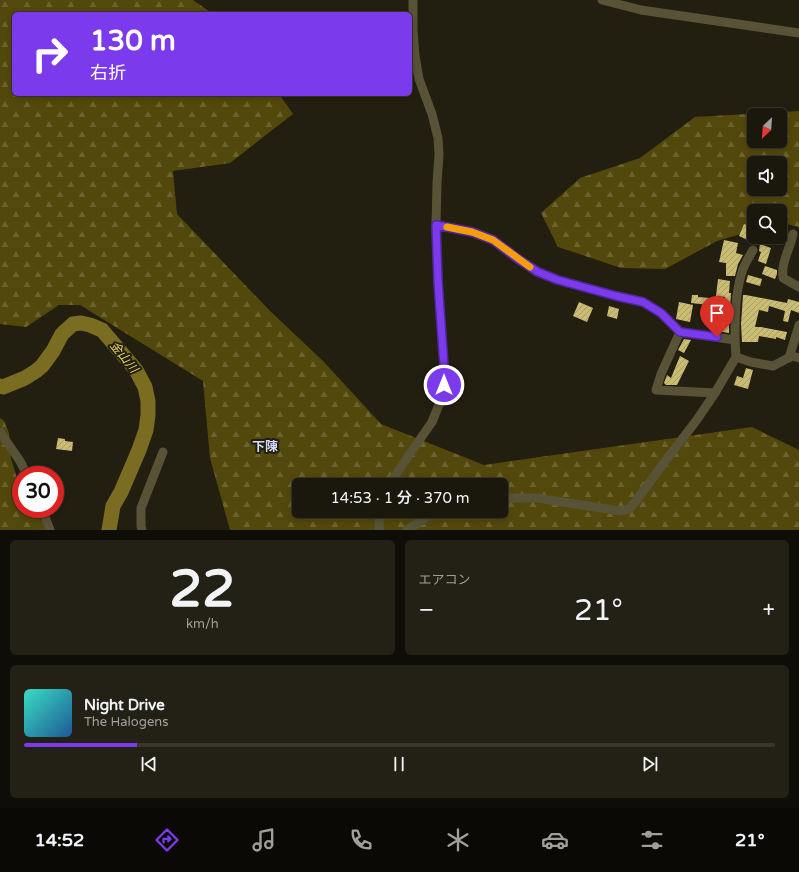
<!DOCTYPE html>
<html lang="ja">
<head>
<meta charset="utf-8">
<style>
  body { margin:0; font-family:"Varela Round","Noto Sans JP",sans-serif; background:#232016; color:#f1f3f6; height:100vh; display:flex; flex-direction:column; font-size:15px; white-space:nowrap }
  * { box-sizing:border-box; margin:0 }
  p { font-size:13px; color:#9f9f9d }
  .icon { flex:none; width:22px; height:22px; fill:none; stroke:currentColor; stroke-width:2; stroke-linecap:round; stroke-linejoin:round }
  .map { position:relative; height:530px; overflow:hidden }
  .details { display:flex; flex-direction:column; gap:10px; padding:10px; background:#0e0d07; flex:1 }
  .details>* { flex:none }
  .guide { position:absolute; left:12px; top:12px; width:400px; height:84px; border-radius:6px; box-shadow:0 2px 6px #0003,0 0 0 1px #38362e; background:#7c3aed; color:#fff; overflow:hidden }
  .needle { width:26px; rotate:205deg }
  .buttons { position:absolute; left:747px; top:108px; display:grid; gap:8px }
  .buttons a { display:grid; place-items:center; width:40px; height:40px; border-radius:6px; background:#1a170d; box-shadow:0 2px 6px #0003,0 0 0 1px #38362e; font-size:20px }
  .speed { position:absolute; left:12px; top:466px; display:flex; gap:8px; font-size:20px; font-weight:700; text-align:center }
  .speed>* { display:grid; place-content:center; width:52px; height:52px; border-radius:50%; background:#1a170d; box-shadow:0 2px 6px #0003,0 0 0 1px #38362e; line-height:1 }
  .speed .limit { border:6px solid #d22; background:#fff; color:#111 }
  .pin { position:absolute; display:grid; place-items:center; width:34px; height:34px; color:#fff; margin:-41px -17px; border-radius:50% 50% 50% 0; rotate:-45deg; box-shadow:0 0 4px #0007 }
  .pin .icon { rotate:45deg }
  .me { position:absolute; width:44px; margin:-22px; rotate:0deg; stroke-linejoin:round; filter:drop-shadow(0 0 3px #0008) }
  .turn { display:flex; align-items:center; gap:14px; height:84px; padding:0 12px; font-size:18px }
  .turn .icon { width:52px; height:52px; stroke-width:2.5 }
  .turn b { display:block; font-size:28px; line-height:34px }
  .big { font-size:30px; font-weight:600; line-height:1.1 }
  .details .tile { flex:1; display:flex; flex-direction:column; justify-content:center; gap:6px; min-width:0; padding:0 14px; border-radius:6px; background:#232016 }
  .details .dial { align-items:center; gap:0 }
  .dial b { font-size:52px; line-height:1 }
  .song { display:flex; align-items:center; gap:12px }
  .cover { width:48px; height:48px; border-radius:6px; background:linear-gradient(135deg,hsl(170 70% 55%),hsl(210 70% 35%)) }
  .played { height:4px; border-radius:2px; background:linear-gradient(90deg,#7c3aed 15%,#38362e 15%) }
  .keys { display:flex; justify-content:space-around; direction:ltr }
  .heat { display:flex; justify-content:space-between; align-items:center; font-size:22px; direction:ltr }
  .details .tiles { flex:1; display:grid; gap:10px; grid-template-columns:1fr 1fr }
  .tile:last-child { grid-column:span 2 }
  .trip { position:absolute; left:292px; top:478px; width:216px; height:40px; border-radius:6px; background:#1a170d; box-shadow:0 2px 6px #0003,0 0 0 1px #38362e; font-weight:600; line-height:40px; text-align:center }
  .dock { display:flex; height:64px; justify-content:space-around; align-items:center; background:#0a0905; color:#9f9f9d }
  .dock .icon { width:28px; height:28px }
  .dock .current { color:#7c3aed }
  .dock b { font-size:18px; color:#f1f3f6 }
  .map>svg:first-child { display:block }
</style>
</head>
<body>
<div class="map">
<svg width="799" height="530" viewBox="0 0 799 530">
  <defs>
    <pattern id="forest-firs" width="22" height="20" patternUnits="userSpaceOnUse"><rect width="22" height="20" fill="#52480b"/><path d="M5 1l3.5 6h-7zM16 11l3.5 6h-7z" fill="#6b622e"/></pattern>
    <pattern id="building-hatch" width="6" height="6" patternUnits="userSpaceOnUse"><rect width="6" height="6" fill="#cbbc73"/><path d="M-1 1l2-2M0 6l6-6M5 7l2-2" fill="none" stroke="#aa9e67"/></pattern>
  </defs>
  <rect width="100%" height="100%" fill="#221f11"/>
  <!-- forest -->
  <g fill="url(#forest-firs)" fill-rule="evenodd">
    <path d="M0 0H193L213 14H14V94H279L293 114 230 163 173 171 177 214 269 310 323 361 381 424 484 465 752 427 799 450V530H230L210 458 203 381 80 305H59L26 327 0 324ZM299 485H501V511H299Z"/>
    <path d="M799 111V227L782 223H780V211H754V230L717 241 665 269 621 268 558 247 541 213 580 178 640 158 695 117ZM754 115H780V141H754ZM754 163H780V189H754Z"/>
    <path d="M0 418 4 421 9 433 11 459 21 491V509H30L51 530H0Z"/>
  </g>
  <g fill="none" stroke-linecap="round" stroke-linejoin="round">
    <!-- river -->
    <path stroke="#7a6c20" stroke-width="15" d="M0 386 3 387 25 378 36 371 42 366 53 351 62 334 73 324 81 323 90 325 102 330 136 370 145 387 148 401V415L146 430 139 450 121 492 113 506 109 530"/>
  </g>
  <!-- building -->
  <g fill="url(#building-hatch)">
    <path d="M744 224 754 228V243L739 236Z"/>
    <path d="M724 240 738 243 736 253 743 255 738 264 735 276H726V263L719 262Z"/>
    <path d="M760 244 771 248 766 264 758 261 761 252 759 251Z"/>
    <path d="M765 266 777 270V274L775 279 762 274Z"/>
    <path d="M748 275 762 279 760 286 746 282Z"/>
    <path d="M718 279 730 281 729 293H731L730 309 723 308 725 297 716 296Z"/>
    <path d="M692 295H698V297L710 298 709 305 691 303Z"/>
    <path d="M743 295H746L787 303 788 299 799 302V313L791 310 788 322 783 321 785 311 769 306 768 312 759 310 755 327H761L787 332 785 340 776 337V339L759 336 758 342H742L741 324Z"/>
    <path d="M579 302 593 308 587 322 573 316Z"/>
    <path d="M679 302 693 305 690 322 676 319Z"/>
    <path d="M609 306 619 309 617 319 607 316Z"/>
    <path d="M713 319 729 322V333L711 330Z"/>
    <path d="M684 339 691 340 684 353 678 350Z"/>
    <path d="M680 356 689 361 677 385H666L664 383 667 375 671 378Z"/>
    <path d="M746 368 753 370 748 389 734 385 737 376 743 378Z"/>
    <path d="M58 438 65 439V441L73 442 72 451 56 449Z"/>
  </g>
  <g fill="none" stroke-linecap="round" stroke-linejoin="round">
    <!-- minor -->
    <g stroke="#585236" stroke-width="9">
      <path d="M602 0 641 10 799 33"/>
      <path d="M436 225 473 232 493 240 518 259 537 272 558 280 617 296 643 302 661 313 680 332 735 340 736 357 715 393 696 421 663 464 636 501 629 509 620 511 537 498H501"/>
      <path d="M793 234C790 249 781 262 783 278L799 287"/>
      <path d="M680 332 661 374 656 390 715 393"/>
      <path d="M735 340C735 319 735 293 742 272 744 265 749 257 753 250"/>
      <path d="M736 357 751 362 773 366 792 356 799 358"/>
      <path d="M789 358 799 325"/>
      <path d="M0 432 20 461 27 475"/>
      <path d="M390 485 400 468 432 422 440 402 444 385V366L438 281 436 225 437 183 439 154 438 138 432 114 419 79 415 56 413 30V0"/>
      <path d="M42 509 50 530"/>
      <path d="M380 511 379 528 380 530"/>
      <path d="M142 530 141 526V508L163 452"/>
      <path d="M407 530 430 515 440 511"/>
    </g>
  </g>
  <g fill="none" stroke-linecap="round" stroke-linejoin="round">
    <!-- route casing -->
    <g stroke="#51269a" stroke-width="10">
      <path id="route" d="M444 385V366L438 281 436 225 472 232 493 240 518 259 538 272 558 280 616 296 643 302 661 313 680 332 717 337"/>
    </g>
    <!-- route -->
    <use href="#route" stroke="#7c3aed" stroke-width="7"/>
    <!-- slow -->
    <path stroke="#f59e0b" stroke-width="7" d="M447 227 472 232 493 240 530 267"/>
  </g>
  <g text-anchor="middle" stroke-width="4" stroke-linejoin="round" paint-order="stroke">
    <!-- water labels -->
    <g font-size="12" font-style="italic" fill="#e6d26b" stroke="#221f11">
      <text transform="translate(124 357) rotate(51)" y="4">金山川</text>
    </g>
    <!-- quarter labels -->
    <g font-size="13" font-weight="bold" fill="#d4d9f6" stroke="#221f11">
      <text x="265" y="451">下陳</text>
    </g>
  </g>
</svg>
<div class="buttons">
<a><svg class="needle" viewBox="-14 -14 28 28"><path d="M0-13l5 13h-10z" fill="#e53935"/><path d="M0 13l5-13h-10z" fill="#9f9f9d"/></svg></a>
<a><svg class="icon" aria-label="sound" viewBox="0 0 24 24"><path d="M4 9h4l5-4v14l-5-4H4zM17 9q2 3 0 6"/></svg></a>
<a><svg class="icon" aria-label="search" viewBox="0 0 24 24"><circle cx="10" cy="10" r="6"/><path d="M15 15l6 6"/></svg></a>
</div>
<div class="speed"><div class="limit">30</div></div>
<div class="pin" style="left:717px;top:337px;background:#d93025"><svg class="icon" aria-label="arrive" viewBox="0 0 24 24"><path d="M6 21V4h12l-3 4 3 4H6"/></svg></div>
<svg class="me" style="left:444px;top:385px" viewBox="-20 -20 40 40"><circle r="17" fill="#7c3aed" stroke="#fff" stroke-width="3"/><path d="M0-11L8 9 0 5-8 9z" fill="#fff"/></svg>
<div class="trip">14:53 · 1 分 · 370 m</div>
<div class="guide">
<div class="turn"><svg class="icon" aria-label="right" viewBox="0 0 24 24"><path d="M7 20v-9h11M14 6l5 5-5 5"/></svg><div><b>130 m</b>右折</div></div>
</div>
</div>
<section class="details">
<div class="tiles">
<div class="tile dial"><b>22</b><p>km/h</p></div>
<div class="tile"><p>エアコン</p>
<div class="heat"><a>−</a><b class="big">21°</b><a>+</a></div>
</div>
<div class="tile">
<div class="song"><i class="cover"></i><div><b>Night Drive</b><p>The Halogens</p></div></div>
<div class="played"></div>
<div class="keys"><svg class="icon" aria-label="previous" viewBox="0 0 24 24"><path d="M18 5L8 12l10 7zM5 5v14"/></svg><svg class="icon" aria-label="pause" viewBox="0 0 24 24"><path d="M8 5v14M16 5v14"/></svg><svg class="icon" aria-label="next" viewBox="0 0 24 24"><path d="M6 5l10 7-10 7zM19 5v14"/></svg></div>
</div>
</div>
</section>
<nav class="dock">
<b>14:52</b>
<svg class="icon current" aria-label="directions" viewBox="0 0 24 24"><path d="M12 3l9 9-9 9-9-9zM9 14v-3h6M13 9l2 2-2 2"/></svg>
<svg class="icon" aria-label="music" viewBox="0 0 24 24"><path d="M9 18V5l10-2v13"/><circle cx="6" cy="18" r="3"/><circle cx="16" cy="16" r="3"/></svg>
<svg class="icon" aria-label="phone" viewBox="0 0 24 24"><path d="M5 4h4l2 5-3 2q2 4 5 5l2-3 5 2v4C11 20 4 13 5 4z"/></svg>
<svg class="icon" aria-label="climate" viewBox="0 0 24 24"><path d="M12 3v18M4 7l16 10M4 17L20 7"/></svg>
<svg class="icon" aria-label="car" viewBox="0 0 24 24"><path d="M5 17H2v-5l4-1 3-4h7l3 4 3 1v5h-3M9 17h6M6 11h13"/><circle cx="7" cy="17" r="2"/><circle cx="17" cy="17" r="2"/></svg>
<svg class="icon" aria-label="filters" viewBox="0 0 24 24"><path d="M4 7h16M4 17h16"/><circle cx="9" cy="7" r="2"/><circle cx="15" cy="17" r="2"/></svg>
<b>21°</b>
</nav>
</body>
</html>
